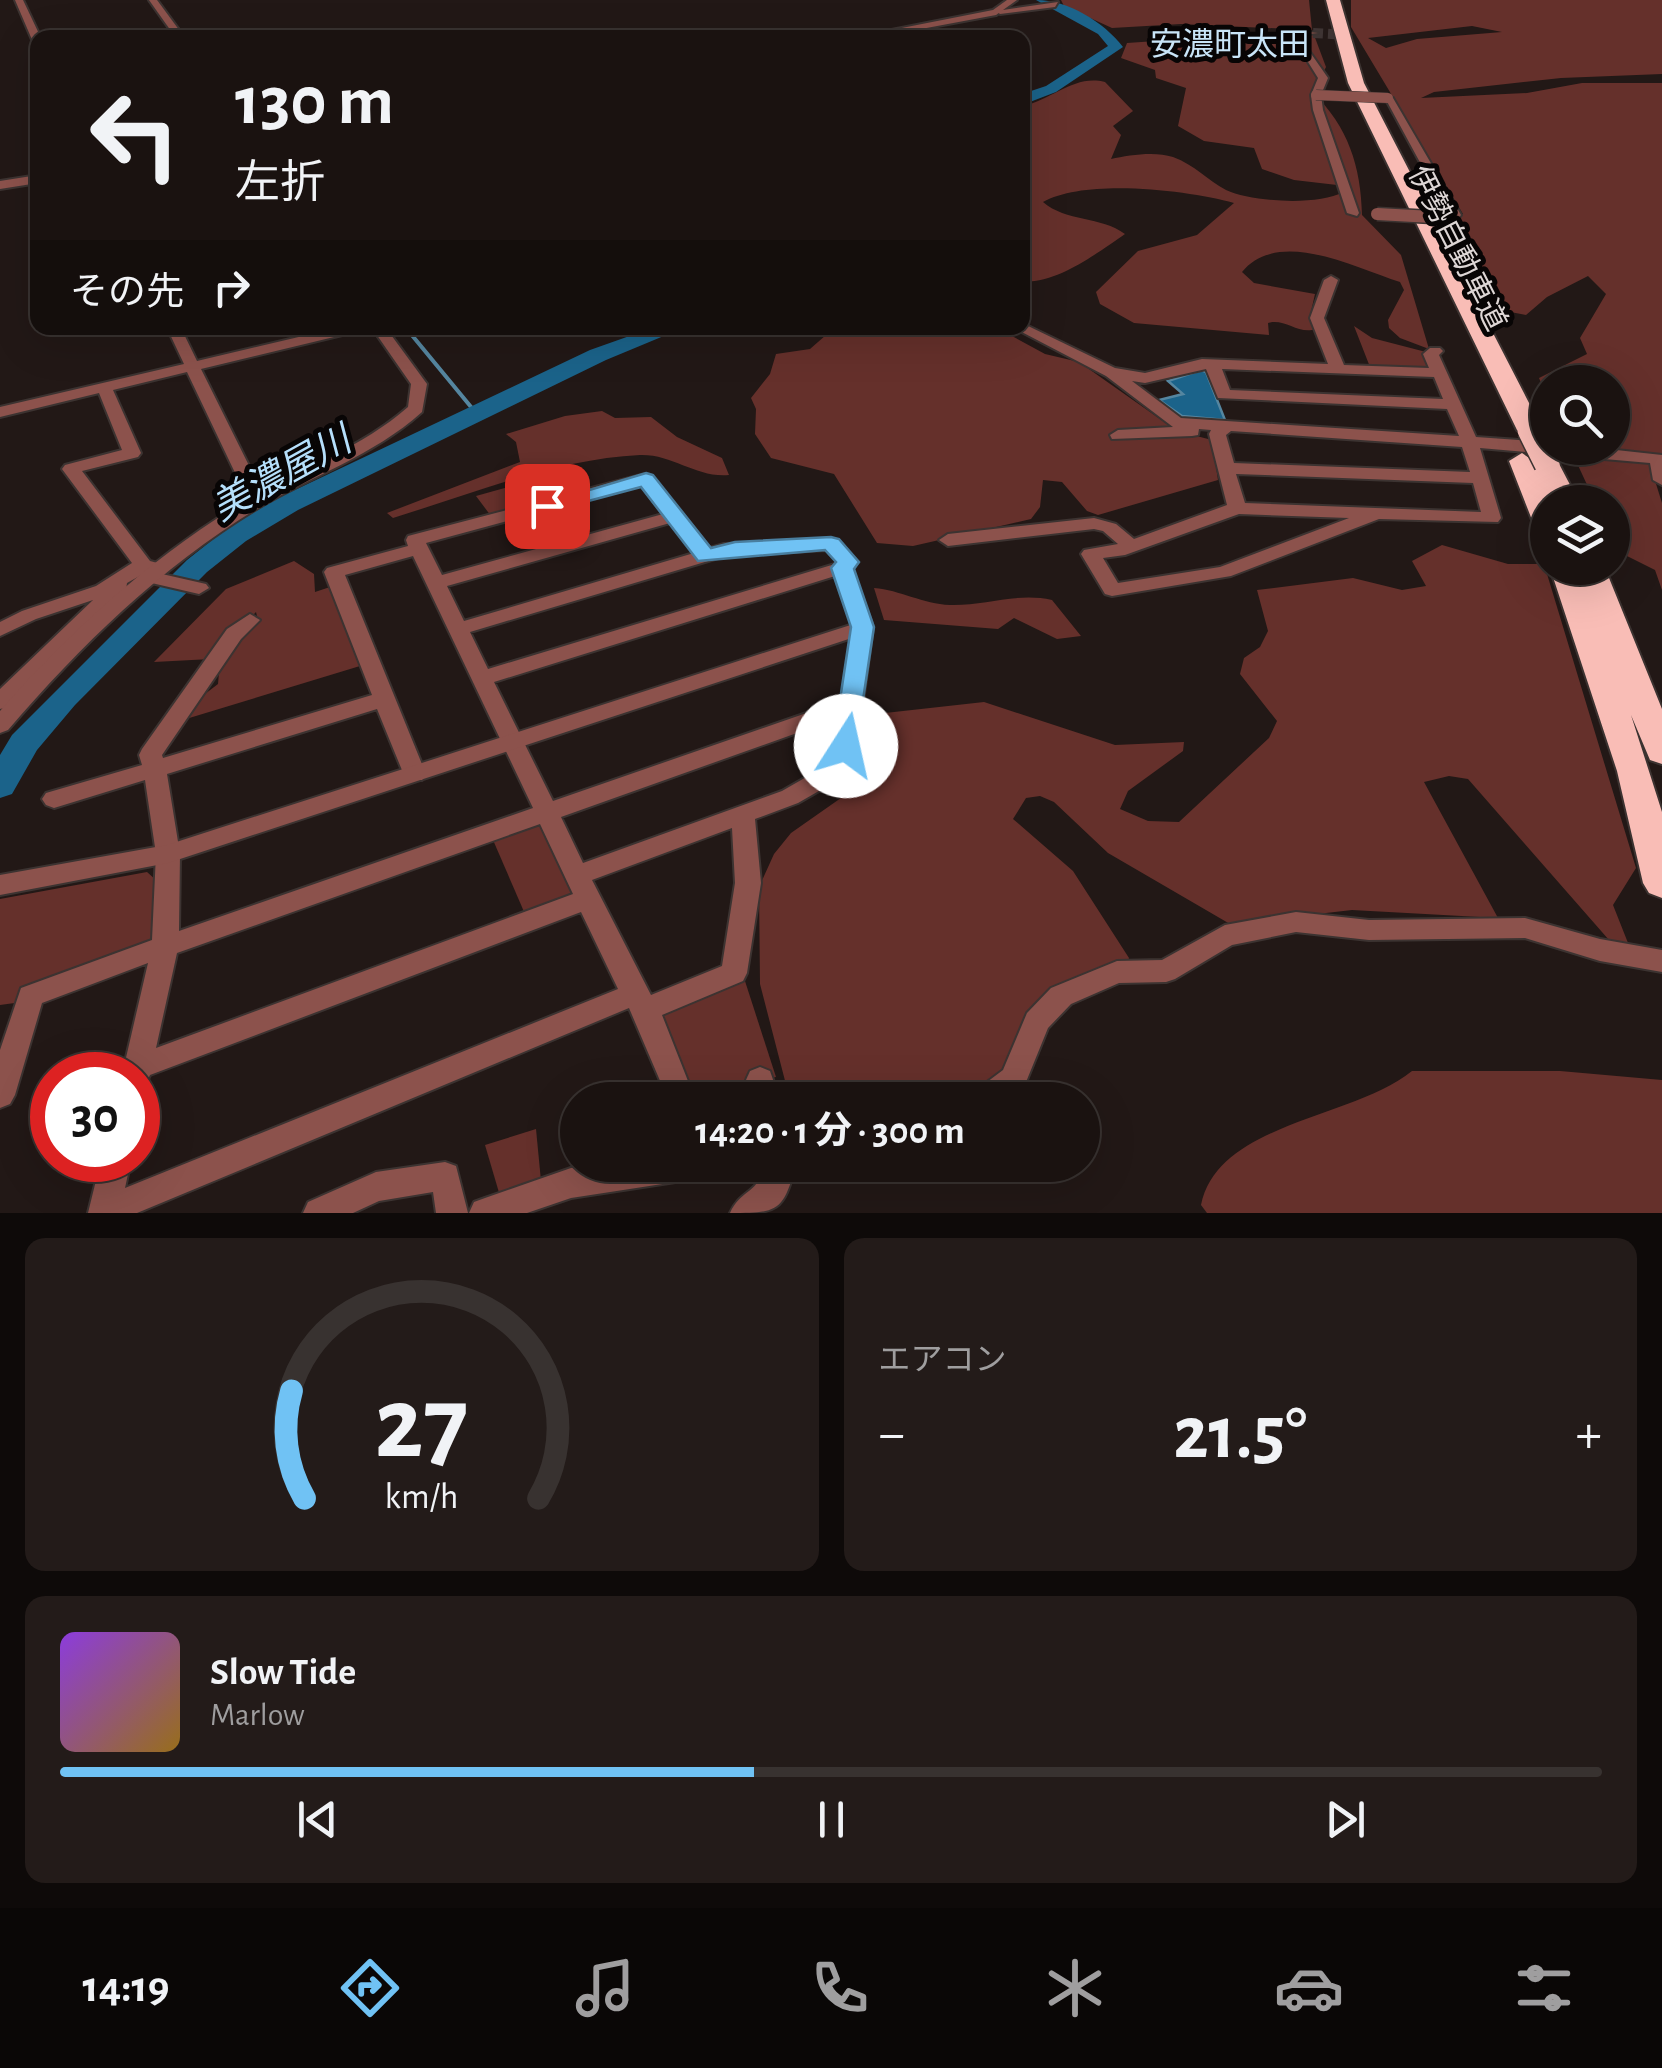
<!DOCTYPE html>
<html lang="ja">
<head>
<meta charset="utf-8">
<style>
  body { margin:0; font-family:"Alegreya Sans","Noto Sans JP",sans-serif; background:#231b19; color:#f1f3f6; height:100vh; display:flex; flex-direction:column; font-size:38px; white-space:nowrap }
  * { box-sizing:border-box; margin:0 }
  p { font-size:32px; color:#9f9e9f }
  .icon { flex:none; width:55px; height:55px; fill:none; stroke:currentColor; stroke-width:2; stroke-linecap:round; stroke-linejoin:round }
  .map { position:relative; height:1213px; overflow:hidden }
  .side { display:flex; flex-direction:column; gap:25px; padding:25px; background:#0e0a09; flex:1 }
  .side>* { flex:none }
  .banner { position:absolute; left:30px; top:30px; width:1000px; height:305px; border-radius:20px; box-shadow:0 10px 40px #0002,0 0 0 2px #383230; background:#1a1210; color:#f1f3f6; overflow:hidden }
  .tools { position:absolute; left:1530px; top:365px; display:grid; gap:20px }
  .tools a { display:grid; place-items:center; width:100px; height:100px; border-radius:50%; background:#1a1210; box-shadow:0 10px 40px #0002,0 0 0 2px #383230; font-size:50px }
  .speed { position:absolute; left:30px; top:1052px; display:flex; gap:20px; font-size:50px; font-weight:700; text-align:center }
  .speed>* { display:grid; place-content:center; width:130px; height:130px; border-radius:50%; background:#1a1210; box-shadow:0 10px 40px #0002,0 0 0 2px #383230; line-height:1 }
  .speed .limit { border:15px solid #d22; background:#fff; color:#111 }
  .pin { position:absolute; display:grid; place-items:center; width:85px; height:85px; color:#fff; margin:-42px; border-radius:20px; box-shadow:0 5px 15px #0006 }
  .me { position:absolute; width:110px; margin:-55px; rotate:10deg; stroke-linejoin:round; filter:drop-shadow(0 0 8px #0008) }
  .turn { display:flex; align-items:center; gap:35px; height:210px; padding:0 40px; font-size:45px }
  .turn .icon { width:130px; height:130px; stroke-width:2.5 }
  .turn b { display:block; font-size:70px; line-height:85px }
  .then { display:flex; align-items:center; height:95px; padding:0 40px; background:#0003; gap:20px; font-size:38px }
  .big { font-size:75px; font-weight:700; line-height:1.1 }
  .side .widget { flex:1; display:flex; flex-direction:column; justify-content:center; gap:15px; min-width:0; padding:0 35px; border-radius:20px; background:#231b19 }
  .side .dial { align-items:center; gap:0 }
  .dial svg { height:260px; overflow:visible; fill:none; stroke:#383230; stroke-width:7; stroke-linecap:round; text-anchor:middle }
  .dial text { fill:#f1f3f6; stroke:none }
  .song { display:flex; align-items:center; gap:30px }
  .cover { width:120px; height:120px; border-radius:15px; background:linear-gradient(135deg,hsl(270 70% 55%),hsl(40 70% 35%)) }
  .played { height:10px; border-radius:5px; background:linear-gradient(90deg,#70c2f4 45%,#383230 45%) }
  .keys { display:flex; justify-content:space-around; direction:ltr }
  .heat { display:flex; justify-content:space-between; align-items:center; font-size:55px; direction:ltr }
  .side .tiles { flex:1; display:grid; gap:25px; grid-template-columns:1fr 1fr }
  .widget:last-child { grid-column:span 2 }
  .trip { position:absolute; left:560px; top:1082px; width:540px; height:100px; border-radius:50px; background:#1a1210; box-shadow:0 10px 40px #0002,0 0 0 2px #383230; font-weight:700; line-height:100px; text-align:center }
  .tab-bar { display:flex; height:160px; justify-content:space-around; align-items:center; background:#0a0706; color:#9f9e9f }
  .tab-bar .icon { width:70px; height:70px }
  .tab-bar .active { color:#70c2f4 }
  .tab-bar b { font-size:45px; color:#f1f3f6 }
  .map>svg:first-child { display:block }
</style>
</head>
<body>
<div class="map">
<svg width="1662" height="1213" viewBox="0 0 1662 1213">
  <rect width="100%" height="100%" fill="#221816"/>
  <!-- green -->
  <g fill="#65302b" fill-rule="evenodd">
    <path d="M1061 0H1309L1312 30 1181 24 1112 28 1064 6Z"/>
    <path d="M1351 0H1662V74L1561 78 1434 92 1421 98 1527 93 1582 83H1662V453L1647 455 1662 503V590L1655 570 1617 551 1612 502H1595L1570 448H1612V382H1548L1547 397 1539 378 1587 354 1580 338 1606 294 1588 276 1547 297 1526 315 1495 309 1443 220 1463 214 1351 27ZM1472 26 1502 32 1417 39 1386 48 1368 38Z"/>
    <path d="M1296 34 1314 35 1326 67 1313 93C1348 126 1361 167 1362 215L1401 255 1429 349 1400 338 1389 328 1388 320 1404 290 1400 282C1355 268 1279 227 1242 272L1254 283 1315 294 1310 316 1316 329C1298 335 1285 318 1268 323L1269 335 1134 323 1100 304 1096 292 1138 251 1197 235 1234 203C1188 190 1085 178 1043 202 1066 222 1101 216 1125 234 1099 252 1055 285 1023 281V106C1053 99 1075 74 1105 82L1133 111 1113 126 1121 135 1111 159C1129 155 1155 151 1173 157 1195 165 1207 180 1226 190 1252 202 1318 206 1343 192L1337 185 1294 180 1262 169 1254 148 1204 141 1178 126 1186 88 1156 78 1155 70 1121 58 1127 43 1199 38 1302 45Z"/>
    <path d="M1354 326 1372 338 1426 352 1431 366 1370 367Z"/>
    <path d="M834 328 999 329 1045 354 1079 362 1177 431 1212 440 1218 480 1098 515 1087 511 1062 482 1043 480 1040 507 1031 519 913 546 877 543 834 474 771 458 755 434 756 409 751 398 770 374 776 354 810 349Z"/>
    <path d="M602 411 615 418 651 417 677 437 722 458 729 475C696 478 673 454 640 455 556 459 474 493 393 518L387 513 520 462 516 442 506 434 565 416Z"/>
    <path d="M559 473 573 494 491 516 476 496Z"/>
    <path d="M1442 545 1508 564H1544L1636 868 1613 905 1630 948H1616L1468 779 1449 776 1424 782 1498 918 1352 910 1230 924 1108 853 1054 802 1040 796 1026 798 1013 819 1073 871 1129 958 1127 964 1074 983 1008 1070 981 1091 952 1100H790L760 984 759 887 774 854 791 833 868 779 874 719 885 713 984 702 1115 745 1184 742 1183 751 1128 791 1120 809 1148 821 1179 822 1269 738 1277 721 1240 674 1244 658 1260 647 1268 631 1257 590 1353 578 1402 590 1426 586 1412 561Z"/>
    <path d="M294 561 314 574 315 592 330 587 360 666 186 719 201 697 218 684 220 661 258 620 256 612 211 659 154 662 226 589Z"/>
    <path d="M874 588C900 590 923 604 950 605 985 606 1017 592 1052 600L1081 636 1057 639 1014 618 998 629 884 620Z"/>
    <path d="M537 824 544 826 576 890 569 898 525 914 493 840Z"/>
    <path d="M147 872 157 881 155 936 147 946 22 1002 0 1005V899Z"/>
    <path d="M744 978 776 1077 726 1088 686 1084 660 1018 663 1011Z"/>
    <path d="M1412 1071H1560L1662 1080V1213H1207L1201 1205C1218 1122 1353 1119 1412 1071Z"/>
    <path d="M536 1129 541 1181 500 1196 485 1145Z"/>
  </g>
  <!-- water -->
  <path fill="#1b638a" stroke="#5586a0" stroke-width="2.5" d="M1201 370 1206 372 1225 420 1182 416 1159 400 1183 394 1168 381Z"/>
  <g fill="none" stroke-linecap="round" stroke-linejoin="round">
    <!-- stream -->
    <path stroke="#5586a0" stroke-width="4" d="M406 328 476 413"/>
    <!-- river -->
    <g fill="#1b638a" fill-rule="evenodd">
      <path d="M1036 0C1068 0 1104 22 1123 47L1056 92 1022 105V94L1046 86 1108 46 1098 34Z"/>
      <path d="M652 328H683L606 360 298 510 246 541 207 572 75 705 37 750 12 794 0 798V755L12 735 187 560 226 529 278 498 590 350Z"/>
    </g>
    <!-- minor-tunnel -->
    <path stroke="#3e3433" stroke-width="10" stroke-dasharray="10 5" stroke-linecap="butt" d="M1313 33 1348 35"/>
    <!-- minor casing -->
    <g stroke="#3c3331" stroke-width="4">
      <g id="minor">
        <path d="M15 0H23L41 38H38V45L33 42Z"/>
        <path d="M149 0H157L185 38H176Z"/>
        <path d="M1058 2 1055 7 1000 14 996 11Z"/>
        <path d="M1288 30 1318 33 1298 35 1328 78 1321 95 1323 110 1359 213 1357 216 1347 213 1313 110 1311 95 1318 78Z"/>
        <path d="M1384 96 1393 98 1461 215 1456 221 1445 218 1448 214Z"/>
        <path d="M1331 276 1338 280 1324 318 1344 365 1429 368 1423 354 1430 348H1440L1443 351 1439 355 1476 437 1548 442V448H1598L1662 455V485L1653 480 1650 463 1480 448 1501 518 1498 522 1379 519 1231 576 1112 596 1105 594 1081 554 1084 550 1118 544 1103 531 1094 529 948 546 939 540 948 534 1094 518 1116 524 1134 539 1227 505 1209 434 1211 430 1199 429 1198 435 1192 436 1112 439 1110 435 1118 430 1173 427 1106 376 1014 328 1026 325 1115 368 1145 373 1202 359 1328 364 1310 318 1324 280ZM1206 369 1218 398 1447 409 1459 436 1181 418 1132 381 1145 383ZM1222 369 1434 377 1443 399 1230 390ZM1231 431 1462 447 1470 472 1234 463 1226 435ZM1236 474 1473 483 1481 512 1245 503ZM1239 514 1349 518 1220 567 1118 583 1103 558 1125 555Z"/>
        <path d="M167 328H181L197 361 337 328H361L359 331 201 369 266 500 263 504 257 505 248 500 187 372 113 390 141 453 138 457 82 471 150 561 165 565 168 569 162 574 206 584 209 588 199 594 143 581 140 577 143 574 127 583 126 590 8 707 0 709V689L93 600 36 619 0 636V622L22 611 96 586 132 563 62 469 65 465 122 450 99 393 0 417V407L184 364Z"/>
        <path d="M645 474 651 475 710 548 724 544 838 540 858 562 852 569 873 627 857 746 838 780 798 803 755 819 761 883 747 973 743 981 662 1015 688 1081 684 1090 674 1094 664 1090 629 1008 137 1213H88L101 1160H131L125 1188 618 989 581 912 150 1075 146 1084 138 1087V1075H122L148 963 42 1003 15 1095 10 1104 0 1108V1050L21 988 152 940 156 854 145 780 54 808 46 805 42 799 46 793 142 765 139 755 142 749 227 629 250 614 260 620 241 639 162 755 163 758 372 695 324 572 327 568 408 546 406 540 408 536ZM641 485 663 514 442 575 426 543ZM670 523 694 553 464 621 447 586ZM826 550 837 562 835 564 488 669 470 632 725 556ZM413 556 533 808 179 931 180 854 167 774 377 709 406 780H422L426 774 345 575ZM835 576 853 627 841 701 553 801 494 682ZM839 718 835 746 822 768 782 791 583 863 561 817ZM540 824 573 894 156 1048 177 953ZM732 828 735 883 722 966 651 995 592 880Z"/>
        <path d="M1296 912 1369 920 1525 918 1600 939 1662 950V972L1600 961 1525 938 1369 940 1296 932 1232 945 1175 979 1166 982 1119 983 1071 1004 1048 1028 1024 1087 1007 1100H970L975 1091 1003 1070 1027 1013 1051 988 1117 961 1162 960 1225 925Z"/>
        <path d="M760 1067 770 1071 780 1100H750L746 1080 750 1071Z"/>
        <path d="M445 1162 456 1166 468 1213H436L433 1192 379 1201 353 1213H303L308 1202 376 1172Z"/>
        <path d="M595 1165H710L706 1175 695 1179 571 1198 527 1213H469L474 1202 485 1198 571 1168Z"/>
        <path d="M766 1165H796C783 1212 778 1213 730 1213 741 1189 757 1195 766 1165Z"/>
      </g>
    </g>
    <!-- tertiary casing -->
    <g stroke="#3c3331" stroke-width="4">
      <g id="tertiary">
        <path d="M1007 0H1017L996 15 873 38H851L993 10Z"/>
        <path d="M38 175V183L0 189V181Z"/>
        <path d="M372 328H386L427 384 422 412C373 456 313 475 258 508 161 567 81 645 8 730L0 733V711C71 630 151 558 243 502 298 469 359 450 408 407L411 384Z"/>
        <path d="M863 621 873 627 870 632 168 863 0 895V875L167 845Z"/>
      </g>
    </g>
    <!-- motorway casing -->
    <g stroke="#3c3331" stroke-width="4">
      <g id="motorway">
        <path d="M1326 0H1340L1364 83 1543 430 1539 435 1530 438 1517 430 1348 83Z"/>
        <path d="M1522 453 1535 462 1547 456 1556 458 1579 502H1548V533L1534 525 1509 461Z"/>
        <path d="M1550 568H1605L1662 709V764L1650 760 1631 715 1662 812V898L1649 893 1643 883 1617 771Z"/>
      </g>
    </g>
    <!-- minor -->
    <use href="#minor" fill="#8c524c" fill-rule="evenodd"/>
    <!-- tertiary -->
    <use href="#tertiary" fill="#8c524c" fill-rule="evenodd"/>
    <!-- motorway -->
    <use href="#motorway" fill="#f9bdb6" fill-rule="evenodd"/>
    <!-- minor-bridge-far1 casing -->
    <g stroke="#3c3331" stroke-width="11" stroke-linecap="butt">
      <path id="minor-bridge-far1" d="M1316 95 1388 98"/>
    </g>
    <!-- minor-bridge casing -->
    <g stroke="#3c3331" stroke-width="15" stroke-linecap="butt">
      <path id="minor-bridge" d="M1377 214 1451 218"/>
    </g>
    <!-- motorway-bridge casing -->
    <g stroke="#3c3331" stroke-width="28" stroke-linecap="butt">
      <path id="motorway-bridge" d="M1530 430 1547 464"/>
    </g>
    <!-- minor-bridge-far1 -->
    <use href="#minor-bridge-far1" stroke="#8c524c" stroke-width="10"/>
    <!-- minor-bridge -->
    <use href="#minor-bridge" stroke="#8c524c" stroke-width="12"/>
    <!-- motorway-bridge -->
    <use href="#motorway-bridge" stroke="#f9bdb6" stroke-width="25"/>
  </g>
  <!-- route -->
  <path fill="#70c2f4" stroke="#497e9f" stroke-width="2.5" d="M646 473 653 475 711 548 735 542 831 537 839 539 859 562 854 569 874 627 855 753 846 755 833 746 851 627 831 568 836 562 825 550 698 561 641 487 547 512 536 506Z"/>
  <g text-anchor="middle" stroke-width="10" stroke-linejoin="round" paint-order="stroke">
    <!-- far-street labels -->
    <g font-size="30" fill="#ddd6d5" stroke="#080505">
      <text transform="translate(1458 248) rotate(63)" y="10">伊勢自動車道</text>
    </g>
    <!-- far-quarter labels -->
    <g font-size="32" fill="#c9e5f8" stroke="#080505">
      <text x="1230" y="55">安濃町太田</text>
    </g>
    <!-- water labels -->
    <g font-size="38" font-style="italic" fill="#b5dffb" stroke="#080505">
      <text transform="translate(281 473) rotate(-29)" y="13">美濃屋川</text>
    </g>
  </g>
</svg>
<div class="tools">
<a><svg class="icon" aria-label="search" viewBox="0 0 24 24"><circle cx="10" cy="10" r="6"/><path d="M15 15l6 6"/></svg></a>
<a><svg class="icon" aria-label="layers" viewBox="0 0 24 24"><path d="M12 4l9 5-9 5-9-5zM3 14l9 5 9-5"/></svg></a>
</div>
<div class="speed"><div class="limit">30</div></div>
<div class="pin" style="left:547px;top:506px;background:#d93025"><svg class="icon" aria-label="arrive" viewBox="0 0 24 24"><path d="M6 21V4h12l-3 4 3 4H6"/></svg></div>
<svg class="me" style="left:846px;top:746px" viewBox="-20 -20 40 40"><circle r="19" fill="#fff"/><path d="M0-13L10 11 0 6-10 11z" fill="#70c2f4"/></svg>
<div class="trip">14:20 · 1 分 · 300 m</div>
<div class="banner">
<div class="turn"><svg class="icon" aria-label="left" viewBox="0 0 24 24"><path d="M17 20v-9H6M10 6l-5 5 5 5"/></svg><div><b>130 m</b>左折</div></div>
<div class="then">その先<svg class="icon" aria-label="right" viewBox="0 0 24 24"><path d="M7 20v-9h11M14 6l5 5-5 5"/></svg></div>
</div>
</div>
<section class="side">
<div class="tiles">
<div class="widget dial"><svg viewBox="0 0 100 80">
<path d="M14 69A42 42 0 1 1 86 69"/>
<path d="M14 69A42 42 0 0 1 10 36" stroke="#70c2f4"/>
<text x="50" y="56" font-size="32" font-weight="700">27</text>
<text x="50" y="72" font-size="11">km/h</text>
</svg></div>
<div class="widget"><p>エアコン</p>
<div class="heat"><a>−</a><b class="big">21.5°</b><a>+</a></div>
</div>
<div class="widget">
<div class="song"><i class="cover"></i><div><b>Slow Tide</b><p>Marlow</p></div></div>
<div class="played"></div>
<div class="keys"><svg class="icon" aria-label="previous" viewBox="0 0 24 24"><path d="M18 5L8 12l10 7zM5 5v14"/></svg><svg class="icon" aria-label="pause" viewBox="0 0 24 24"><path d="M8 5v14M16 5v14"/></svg><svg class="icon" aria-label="next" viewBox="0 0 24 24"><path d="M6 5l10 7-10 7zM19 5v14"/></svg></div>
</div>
</div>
</section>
<nav class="tab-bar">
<b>14:19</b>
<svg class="icon active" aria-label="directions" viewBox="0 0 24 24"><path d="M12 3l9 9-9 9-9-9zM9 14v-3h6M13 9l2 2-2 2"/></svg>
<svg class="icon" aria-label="music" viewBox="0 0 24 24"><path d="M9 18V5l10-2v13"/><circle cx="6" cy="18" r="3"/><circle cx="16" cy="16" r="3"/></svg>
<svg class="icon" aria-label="phone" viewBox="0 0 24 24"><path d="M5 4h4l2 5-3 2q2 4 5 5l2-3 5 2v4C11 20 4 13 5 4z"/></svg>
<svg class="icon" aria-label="climate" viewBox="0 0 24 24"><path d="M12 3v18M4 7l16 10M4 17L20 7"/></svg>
<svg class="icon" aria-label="car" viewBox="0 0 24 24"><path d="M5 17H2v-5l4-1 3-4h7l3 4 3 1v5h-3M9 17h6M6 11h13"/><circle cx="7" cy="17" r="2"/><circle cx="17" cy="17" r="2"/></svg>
<svg class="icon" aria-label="filters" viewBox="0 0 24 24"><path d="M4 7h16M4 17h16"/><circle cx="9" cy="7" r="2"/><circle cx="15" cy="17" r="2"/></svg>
</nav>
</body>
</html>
